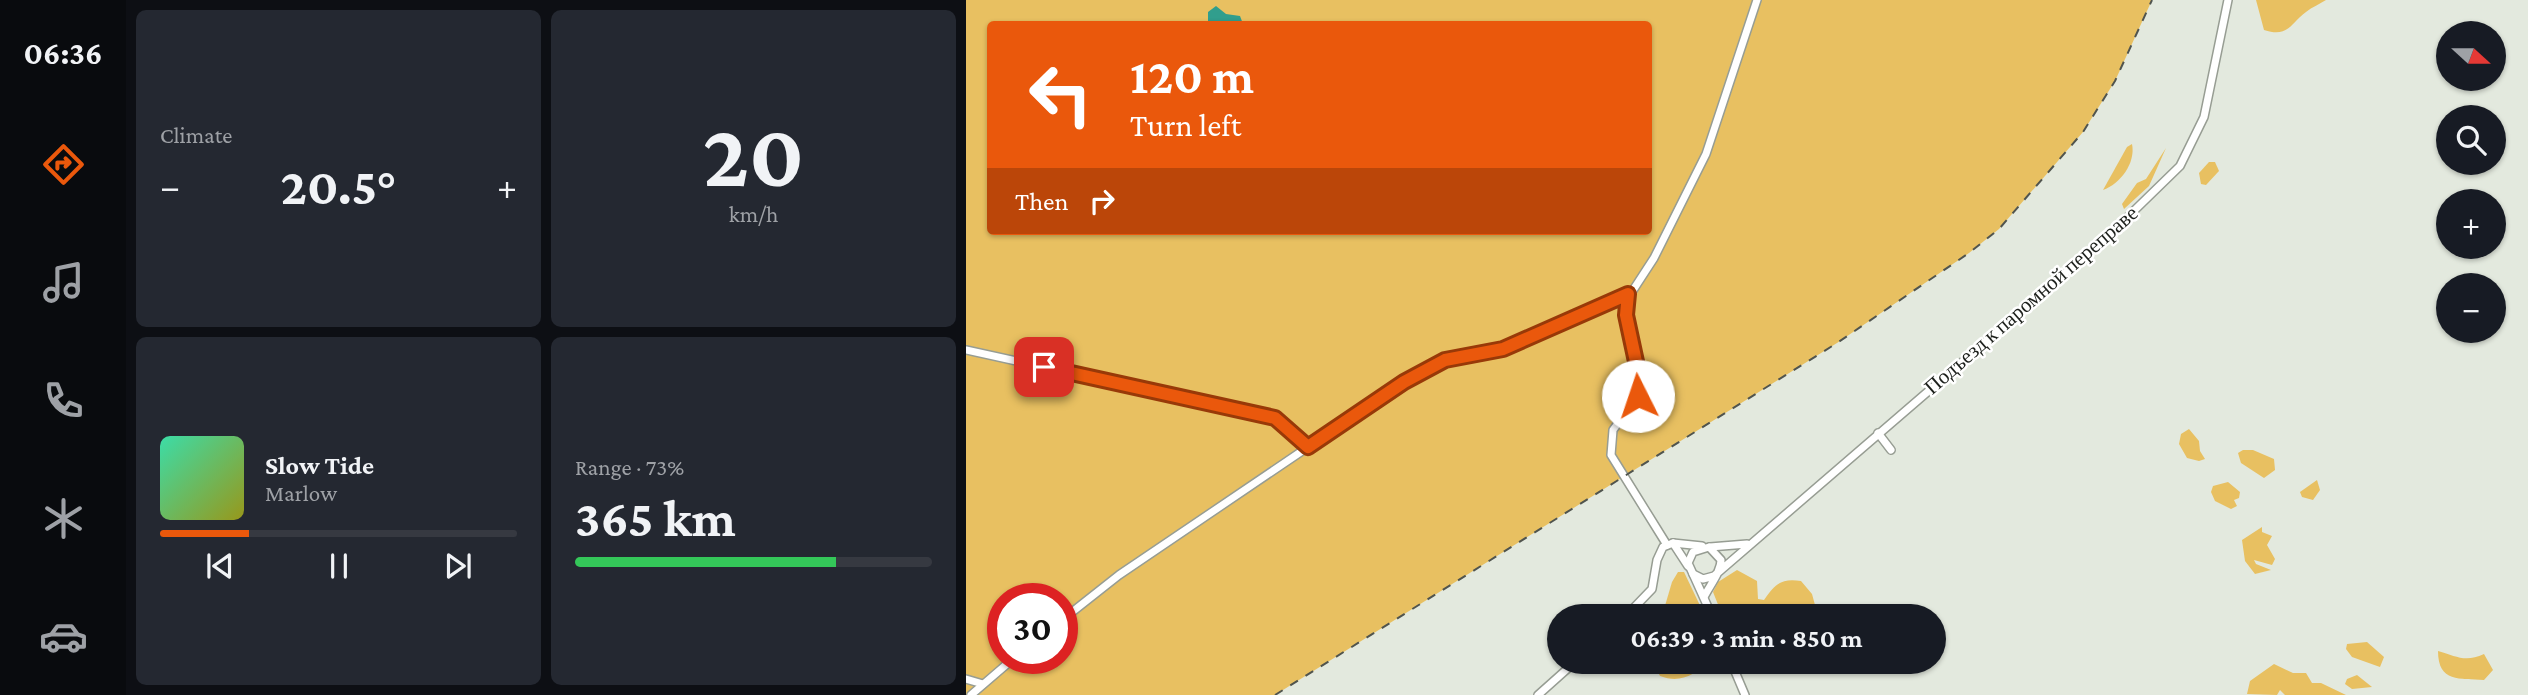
<!DOCTYPE html>
<html lang="en">
<head>
<meta charset="utf-8">
<style>
  body { margin:0; font-family:"Crimson Pro",serif; background:#242831; color:#f1f3f6; height:100vh; display:flex; flex-direction:column; font-size:26px; white-space:nowrap }
  * { box-sizing:border-box; margin:0 }
  p { font-size:23px; color:#9ea1a6 }
  .icon { flex:none; width:38px; height:38px; fill:none; stroke:currentColor; stroke-width:2; stroke-linecap:round; stroke-linejoin:round }
  .map { position:relative; flex:1; overflow:hidden }
  .drawer { display:flex; flex-direction:column; gap:10px; padding:10px; background:#0d0f14; width:840px }
  .drawer>* { flex:none }
  .top-card { position:absolute; left:21px; top:21px; width:665px; height:214px; border-radius:7px; box-shadow:0 2px 5px #0004; background:#ea580c; color:#fff; overflow:hidden }
  .needle { width:46px; rotate:111deg }
  .tools { position:absolute; left:1470px; top:21px; display:grid; gap:14px }
  .tools a { display:grid; place-items:center; width:70px; height:70px; border-radius:50%; background:#171b24; box-shadow:0 2px 5px #0004; font-size:35px }
  .speed { position:absolute; left:21px; top:583px; display:flex; gap:14px; font-size:35px; font-weight:700; text-align:center }
  .speed>* { display:grid; place-content:center; width:91px; height:91px; border-radius:50%; background:#171b24; box-shadow:0 2px 5px #0004; line-height:1 }
  .speed .limit { border:10px solid #d22; background:#fff; color:#111 }
  .pin { position:absolute; display:grid; place-items:center; width:60px; height:60px; color:#fff; margin:-30px; border-radius:14px; box-shadow:0 4px 10px #0006 }
  .me { position:absolute; width:77px; margin:-38px; rotate:356deg; stroke-linejoin:round; filter:drop-shadow(0 0 5px #0008) }
  .turn { display:flex; align-items:center; gap:24px; height:147px; padding:0 28px; font-size:32px }
  .turn .icon { width:91px; height:91px; stroke-width:2.5 }
  .turn b { display:block; font-size:49px; line-height:60px }
  .then { display:flex; align-items:center; height:66px; padding:0 28px; background:#0003; gap:14px; font-size:26px }
  .big { font-size:52px; font-weight:700; line-height:1.1 }
  .drawer .widget { flex:1; display:flex; flex-direction:column; justify-content:center; gap:10px; min-width:0; padding:0 24px; border-radius:10px; background:#242831 }
  .drawer .dial { align-items:center; gap:0 }
  .dial b { font-size:91px; line-height:1 }
  .song { display:flex; align-items:center; gap:21px }
  .cover { width:84px; height:84px; border-radius:10px; background:linear-gradient(135deg,hsl(160 70% 55%),hsl(60 70% 35%)) }
  .played { height:7px; border-radius:4px; background:linear-gradient(90deg,#ea580c 25%,#363941 25%) }
  .keys { display:flex; justify-content:space-around; direction:ltr }
  .heat { display:flex; justify-content:space-between; align-items:center; font-size:38px; direction:ltr }
  .charge { height:10px; border-radius:5px; background:linear-gradient(90deg,#34c759 73%,#363941 0) }
  .drawer .tiles { flex:1; display:grid; gap:10px; grid-template-columns:repeat(2,1fr) }
  .trip { position:absolute; left:581px; top:604px; width:399px; height:70px; border-radius:35px; background:#171b24; box-shadow:0 2px 5px #0004; font-weight:700; line-height:70px; text-align:center }
  main { display:flex; flex:1; min-height:0 }
  .dock { display:flex; flex-direction:column; width:126px; justify-content:space-around; align-items:center; background:#090b0e; color:#9ea1a6 }
  .dock .icon { width:49px; height:49px }
  .dock .on { color:#ea580c }
  .dock b { font-size:32px; color:#f1f3f6 }
  .map>svg:first-child { display:block }
</style>
</head>
<body>
<main>
<nav class="dock">
<b>06:36</b>
<svg class="icon on" aria-label="directions" viewBox="0 0 24 24"><path d="M12 3l9 9-9 9-9-9zM9 14v-3h6M13 9l2 2-2 2"/></svg>
<svg class="icon" aria-label="music" viewBox="0 0 24 24"><path d="M9 18V5l10-2v13"/><circle cx="6" cy="18" r="3"/><circle cx="16" cy="16" r="3"/></svg>
<svg class="icon" aria-label="phone" viewBox="0 0 24 24"><path d="M5 4h4l2 5-3 2q2 4 5 5l2-3 5 2v4C11 20 4 13 5 4z"/></svg>
<svg class="icon" aria-label="climate" viewBox="0 0 24 24"><path d="M12 3v18M4 7l16 10M4 17L20 7"/></svg>
<svg class="icon" aria-label="car" viewBox="0 0 24 24"><path d="M5 17H2v-5l4-1 3-4h7l3 4 3 1v5h-3M9 17h6M6 11h13"/><circle cx="7" cy="17" r="2"/><circle cx="17" cy="17" r="2"/></svg>
</nav>
<section class="drawer">
<div class="tiles">
<div class="widget"><p>Climate</p>
<div class="heat"><a>−</a><b class="big">20.5°</b><a>+</a></div>
</div>
<div class="widget dial"><b>20</b><p>km/h</p></div>
<div class="widget">
<div class="song"><i class="cover"></i><div><b>Slow Tide</b><p>Marlow</p></div></div>
<div class="played"></div>
<div class="keys"><svg class="icon" aria-label="previous" viewBox="0 0 24 24"><path d="M18 5L8 12l10 7zM5 5v14"/></svg><svg class="icon" aria-label="pause" viewBox="0 0 24 24"><path d="M8 5v14M16 5v14"/></svg><svg class="icon" aria-label="next" viewBox="0 0 24 24"><path d="M6 5l10 7-10 7zM19 5v14"/></svg></div>
</div>
<div class="widget"><p>Range · 73%</p><b class="big">365 km</b><div class="charge"></div></div>
</div>
</section>
<div class="map">
<svg width="1562" height="695" viewBox="0 0 1562 695">
  <rect width="100%" height="100%" fill="#e3e9de"/>
  <!-- green -->
  <g fill="#e8c061" fill-rule="evenodd">
    <path d="M0 0H1186L1149 81 1117 132 1033 229 1003 253 871 343 309 695H0ZM24 24H682V231H24ZM37 598H96V658H37Z"/>
    <path d="M1290 0H1360C1354 4 1346 7 1340 12 1324 24 1322 38 1298 30Z"/>
    <path d="M1166 144C1170 163 1154 184 1137 190L1161 147Z"/>
    <path d="M1200 148 1183 186 1158 209 1156 204 1171 183 1180 179Z"/>
    <path d="M1243 162H1249L1253 171 1240 185 1235 184 1233 173Z"/>
    <path d="M1223 429 1233 441 1234 451 1239 459 1233 461 1221 458 1213 444 1215 434Z"/>
    <path d="M1277 450H1287L1308 459 1309 470 1298 478 1275 463 1272 453Z"/>
    <path d="M1351 480 1354 490 1347 500 1336 497 1334 492Z"/>
    <path d="M1262 482 1274 492 1273 498 1268 500 1271 506 1265 509 1249 501 1245 492 1247 486Z"/>
    <path d="M1296 527V532L1306 536 1301 545 1309 559 1306 565 1288 560 1290 564 1305 570 1289 574 1279 561 1276 540Z"/>
    <path d="M771 570 791 581 792 599 798 600C809 584 815 578 835 581L846 594 852 616H785L783 607 765 606 755 612 747 592 752 582Z"/>
    <path d="M712 572H718L739 616H696L706 582Z"/>
    <path d="M1401 642 1418 657 1414 667 1386 657 1380 649 1381 644Z"/>
    <path d="M1472 651C1490 656 1499 663 1518 654L1527 670 1518 680C1494 678 1472 683 1472 651Z"/>
    <path d="M687 662H745C728 674 715 684 694 676Z"/>
    <path d="M1308 664 1327 673H1340L1346 683H1355L1380 695H1319L1314 690 1311 695 1281 694 1284 681Z"/>
    <path d="M1391 675 1406 687 1386 689 1379 684 1381 679Z"/>
  </g>
  <!-- water -->
  <path fill="#319e8d" d="M250 6 260 14 274 16 277 24H242V12Z"/>
  <g fill="none" stroke-linecap="round" stroke-linejoin="round">
    <!-- minor casing -->
    <g stroke="#979d93" stroke-width="10">
      <g id="minor">
        <path d="M0 350 309 418 342 447"/>
        <path d="M912 433 925 450"/>
        <path d="M707 543 722 566"/>
        <path d="M701 545 645 455 647 430 672 396 675 385 665 348 660 301 688 258 740 154 791 0"/>
        <path d="M744 547 781 544"/>
        <path d="M727 574 746 616"/>
        <path d="M738 597C744 585 755 572 755 560L743 547 727 552 722 563 727 574 737 579 748 576 1140 238 1214 166 1238 117 1262 0"/>
        <path d="M660 616 686 589 691 560 697 547 707 543 736 546"/>
        <path d="M96 620 153 575 438 382 479 360 537 349 662 294"/>
        <path d="M765 662 779 695"/>
        <path d="M0 679 17 684"/>
        <path d="M5 695 48 658"/>
        <path d="M572 695 609 662"/>
      </g>
    </g>
    <!-- minor -->
    <use href="#minor" stroke="#fff" stroke-width="7"/>
    <!-- rail -->
    <path stroke="#50544e" stroke-width="2" stroke-dasharray="9 9" stroke-linecap="butt" d="M309 695 871 343 1003 253 1033 229 1117 132 1149 81 1186 0"/>
  </g>
  <g fill="none" stroke-linecap="round" stroke-linejoin="round">
    <!-- route casing -->
    <g stroke="#983908" stroke-width="18">
      <path id="route" d="M78 367 309 418 342 447 438 382 479 360 537 349 662 294 660 315 675 385 672 396"/>
    </g>
    <!-- route -->
    <use href="#route" stroke="#ea580c" stroke-width="12"/>
  </g>
  <g text-anchor="middle" stroke-width="5" stroke-linejoin="round" paint-order="stroke">
    <!-- street labels -->
    <g font-size="21" fill="#1d201c" stroke="#fff">
      <text transform="translate(1065 300) rotate(-41)" y="7">Подъезд к паромной переправе</text>
    </g>
  </g>
</svg>
<div class="tools">
<a><svg class="needle" viewBox="-14 -14 28 28"><path d="M0-13l5 13h-10z" fill="#e53935"/><path d="M0 13l5-13h-10z" fill="#9ea1a6"/></svg></a>
<a><svg class="icon" aria-label="search" viewBox="0 0 24 24"><circle cx="10" cy="10" r="6"/><path d="M15 15l6 6"/></svg></a>
<a>+</a>
<a>−</a>
</div>
<div class="speed"><div class="limit">30</div></div>
<div class="pin" style="left:78px;top:367px;background:#d93025"><svg class="icon" aria-label="arrive" viewBox="0 0 24 24"><path d="M6 21V4h12l-3 4 3 4H6"/></svg></div>
<svg class="me" style="left:672px;top:396px" viewBox="-20 -20 40 40"><circle r="19" fill="#fff"/><path d="M0-13L10 11 0 6-10 11z" fill="#ea580c"/></svg>
<div class="trip">06:39 · 3 min · 850 m</div>
<div class="top-card">
<div class="turn"><svg class="icon" aria-label="left" viewBox="0 0 24 24"><path d="M17 20v-9H6M10 6l-5 5 5 5"/></svg><div><b>120 m</b>Turn left</div></div>
<div class="then">Then<svg class="icon" aria-label="right" viewBox="0 0 24 24"><path d="M7 20v-9h11M14 6l5 5-5 5"/></svg></div>
</div>
</div>
</main>
</body>
</html>
